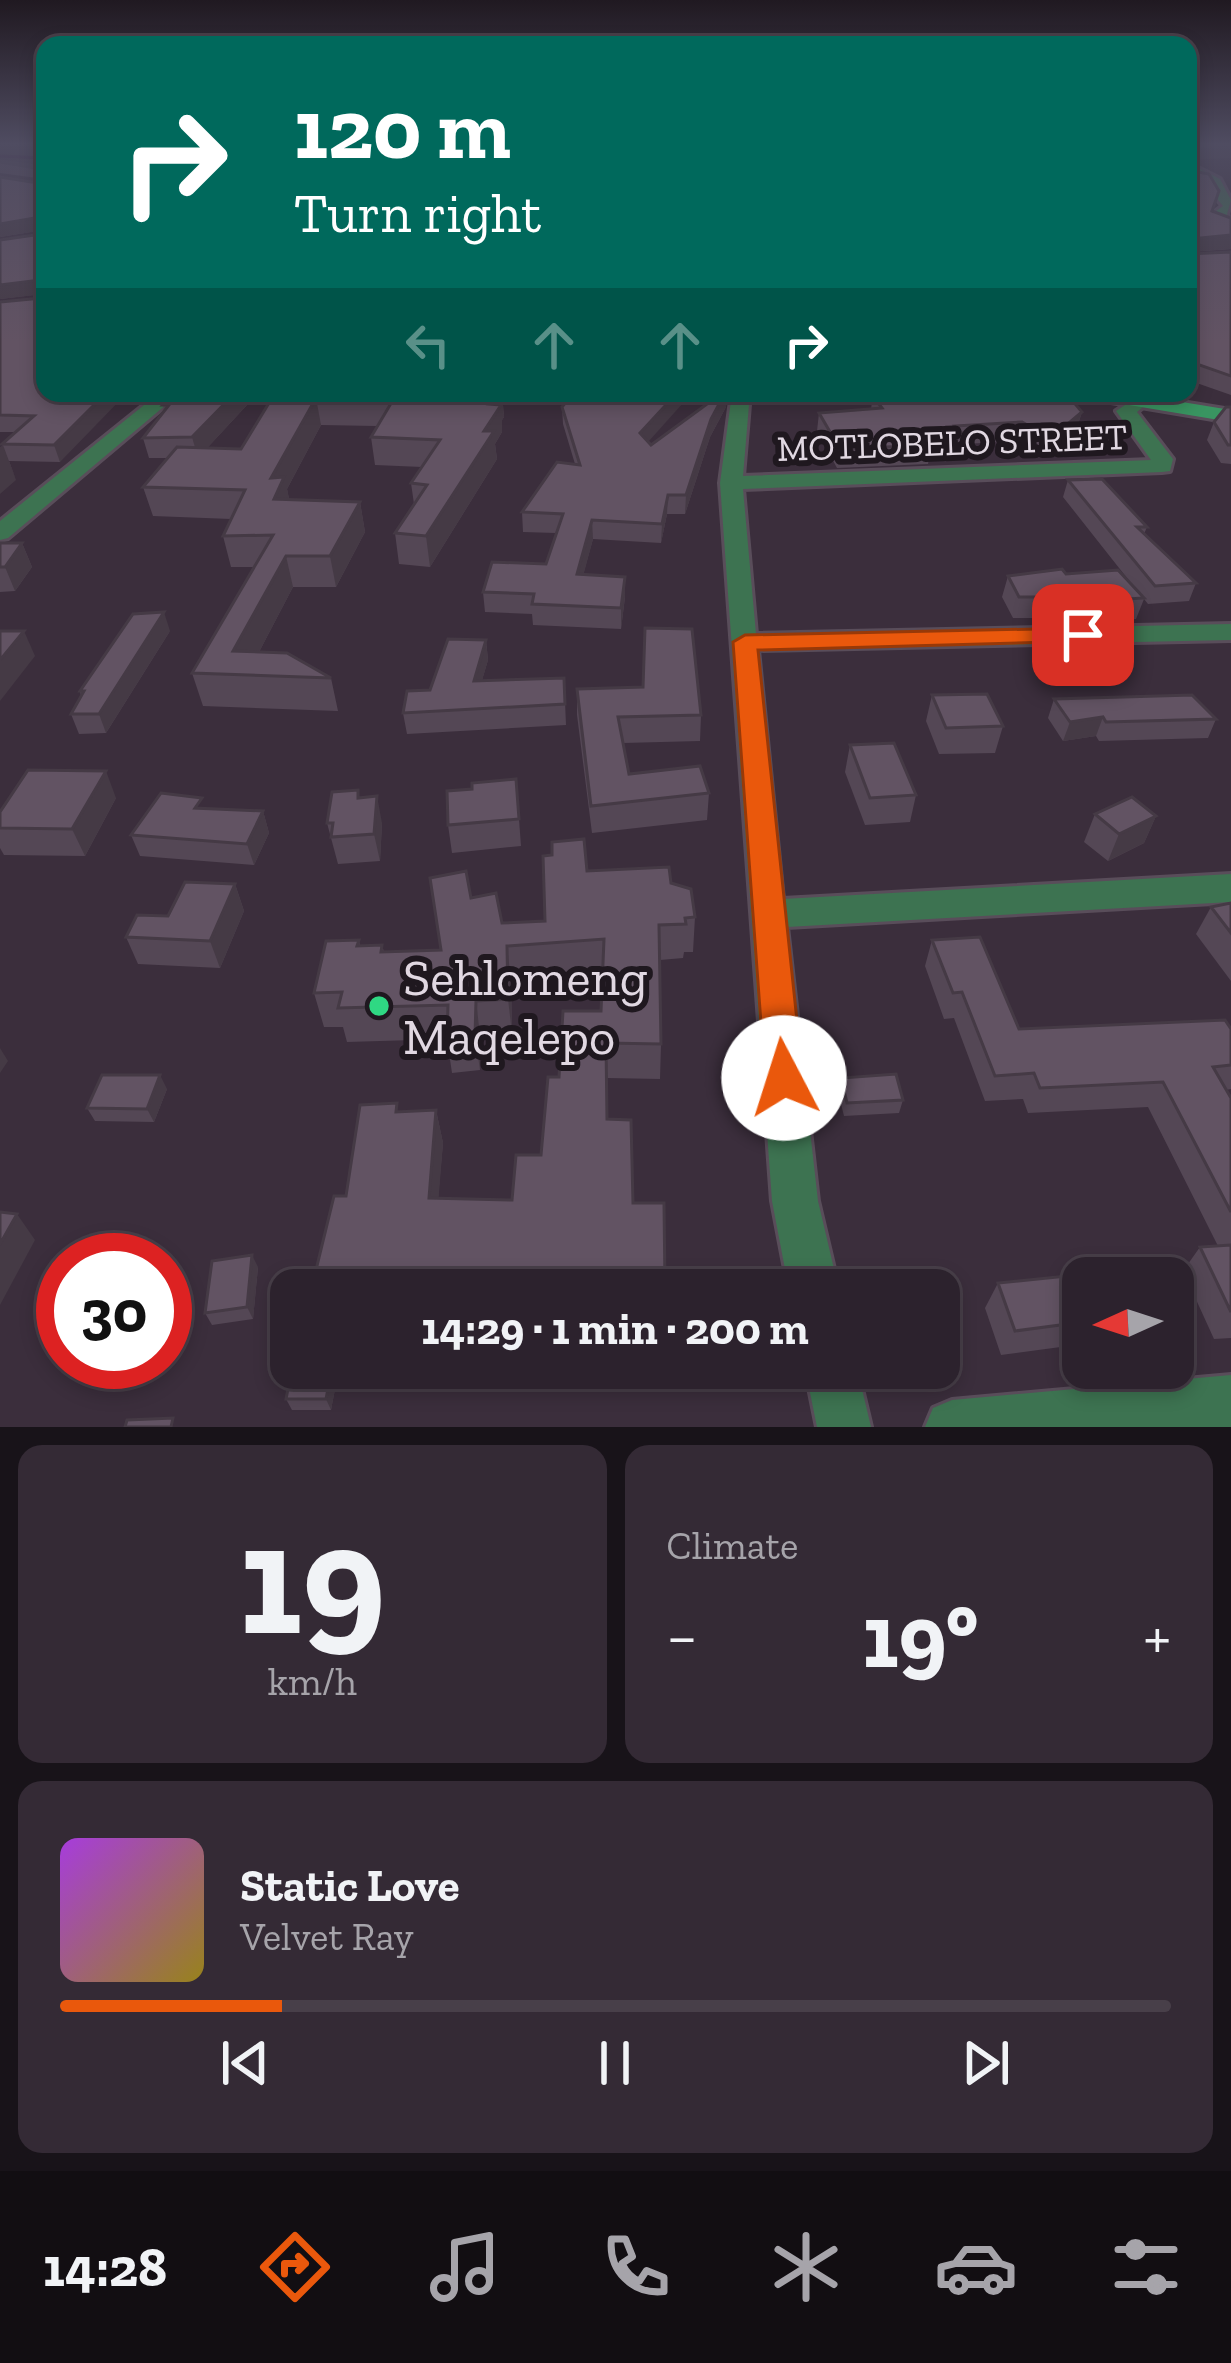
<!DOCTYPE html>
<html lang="en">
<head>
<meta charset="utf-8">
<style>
  body { margin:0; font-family:"Zilla Slab",serif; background:#342a35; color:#f1f3f6; height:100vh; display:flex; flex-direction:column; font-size:45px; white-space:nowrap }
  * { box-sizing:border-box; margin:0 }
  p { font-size:39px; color:#a6a4aa }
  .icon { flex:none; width:66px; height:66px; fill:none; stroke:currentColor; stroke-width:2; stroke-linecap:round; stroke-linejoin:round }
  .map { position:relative; height:1427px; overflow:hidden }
  .panel { display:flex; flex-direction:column; gap:18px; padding:18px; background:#181319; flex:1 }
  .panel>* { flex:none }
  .banner { position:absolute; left:36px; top:36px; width:1161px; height:366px; border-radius:24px; box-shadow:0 6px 18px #0003,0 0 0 3px #483f49; background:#00695c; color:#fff; overflow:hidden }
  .needle { width:78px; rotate:267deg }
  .tools { position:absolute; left:1062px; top:1257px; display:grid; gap:24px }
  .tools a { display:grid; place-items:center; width:132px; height:132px; border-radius:24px; background:#2c222d; box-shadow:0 6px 18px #0003,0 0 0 3px #483f49; font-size:60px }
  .speed { position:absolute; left:36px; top:1233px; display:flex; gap:24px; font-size:60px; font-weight:700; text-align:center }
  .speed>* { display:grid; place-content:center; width:156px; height:156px; border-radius:50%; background:#2c222d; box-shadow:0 6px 18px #0003,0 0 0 3px #483f49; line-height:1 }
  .speed .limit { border:18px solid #d22; background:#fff; color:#111 }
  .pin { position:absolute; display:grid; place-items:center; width:102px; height:102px; color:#fff; margin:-51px; border-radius:24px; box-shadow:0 6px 18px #0006 }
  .me { position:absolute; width:132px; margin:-66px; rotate:355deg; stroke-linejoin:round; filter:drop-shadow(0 0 9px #0008) }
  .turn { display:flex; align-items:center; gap:42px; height:252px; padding:0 60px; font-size:54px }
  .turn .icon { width:156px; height:156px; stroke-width:2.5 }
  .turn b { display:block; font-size:84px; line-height:102px }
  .lanes { display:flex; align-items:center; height:114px; padding:0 60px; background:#0003; justify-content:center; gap:60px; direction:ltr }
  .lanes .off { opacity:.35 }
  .big { font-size:90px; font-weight:700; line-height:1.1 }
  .panel .tile { flex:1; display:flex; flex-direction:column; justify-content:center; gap:18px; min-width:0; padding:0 42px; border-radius:24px; background:#342a35 }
  .panel .dial { align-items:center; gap:0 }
  .dial b { font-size:156px; line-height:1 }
  .song { display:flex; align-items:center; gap:36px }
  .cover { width:144px; height:144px; border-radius:18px; background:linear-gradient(135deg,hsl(280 70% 55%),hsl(50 70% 35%)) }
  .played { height:12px; border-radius:6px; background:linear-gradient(90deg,#ea580c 20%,#483f49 20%) }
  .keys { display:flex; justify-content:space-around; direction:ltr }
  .heat { display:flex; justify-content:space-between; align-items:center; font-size:66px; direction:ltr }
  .panel .tiles { flex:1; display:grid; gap:18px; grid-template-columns:1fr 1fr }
  .tile:last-child { grid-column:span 2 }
  .trip { position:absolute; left:270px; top:1269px; width:690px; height:120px; border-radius:24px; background:#2c222d; box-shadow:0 6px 18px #0003,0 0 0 3px #483f49; font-weight:700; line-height:120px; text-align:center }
  .menu { display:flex; height:192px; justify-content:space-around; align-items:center; background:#120e12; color:#a6a4aa }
  .menu .icon { width:84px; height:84px }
  .menu .current { color:#ea580c }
  .menu b { font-size:54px; color:#f1f3f6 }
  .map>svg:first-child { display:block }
</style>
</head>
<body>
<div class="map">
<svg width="1231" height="1427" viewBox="0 0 1231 1427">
  <rect width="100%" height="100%" fill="#3b2e3c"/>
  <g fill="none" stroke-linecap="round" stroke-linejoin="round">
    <!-- stream -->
    <path stroke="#2d0330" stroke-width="3" d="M0 156 45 158"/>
    <!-- street casing -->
    <g stroke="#594d5a" stroke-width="6">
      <g id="street">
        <path d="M1188 163 1220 179 1231 200 1227 214 1231 226 1212 214 1223 206 1210 190V183L1188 170Z"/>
        <path d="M159 393H180L8 538 0 540V521Z"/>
        <path d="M732 393H750L743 476 1151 460 1116 411 1140 395 1150 401 1137 412 1173 459 1170 471 1162 472 743 489 756 634 1231 624V640L758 650 783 899 1231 874V902L787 927 818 1201 839 1290H789L772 1201 720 483Z"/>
        <path d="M805 1368H857L871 1427H817Z"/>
        <path d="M1231 1375V1427H925L933 1408 952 1400Z"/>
      </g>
    </g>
    <!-- secondary casing -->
    <g stroke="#594d5a" stroke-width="6">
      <path id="secondary" d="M1084 393H1127L1231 410V422L1093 399Z"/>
    </g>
    <!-- street -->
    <use href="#street" fill="#3d7351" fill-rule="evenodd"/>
    <!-- secondary -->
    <use href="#secondary" fill="#399561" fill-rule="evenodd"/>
  </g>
  <!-- wall -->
  <g fill="#544755">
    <path d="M0 161 45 167 60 462 9 461 16 480 2 445 15 432H0V302L41 298 42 294 0 299 43 230 0 237V177L44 184V179L0 173Z"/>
    <path d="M1188 170 1212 211 1231 218V249L1190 252 1189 254 1231 252V395L1188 380Z"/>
    <path d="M175 393H244L247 405 207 448 241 449 275 393H502L504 417 502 420V432L495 444 497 459 430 567 399 564 395 533 414 504 411 483 422 467 375 465 371 437 377 426 321 425 287 489 289 499 360 502 365 532 336 587H293L259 652 331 678 338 711 203 706 192 673 254 567H231L223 536 231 519 153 516 143 487 168 458H149L143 438 164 411 163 405Z"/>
    <path d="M722 393H727L726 407 710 437 685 514H667L661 543 593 539 583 575 625 597 621 629 533 625 532 614 485 612 483 592 546 564 556 533 523 532 522 512 575 464 563 424 562 407 649 442 651 445Z"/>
    <path d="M873 396 1082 412 1076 430 1046 457 1018 441 964 444 962 456 929 458 928 464 837 468 817 431 819 413 871 409Z"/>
    <path d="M1231 407V464L1221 463 1207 440 1214 422Z"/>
    <path d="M1068 480 1147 527 1144 534 1196 583 1189 601 1148 604 1144 599 1136 619 1069 623 1065 618H1013L1002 597 1008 576 1066 574 1138 592 1063 497Z"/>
    <path d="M0 543H22L32 567 15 591 0 592Z"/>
    <path d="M170 631 106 733 79 734 71 714 81 696 80 691Z"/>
    <path d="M486 640 488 660 482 680 564 678 566 725 407 734 403 713Z"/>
    <path d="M577 689 701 715 700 741 623 743 629 774 709 793 707 820 592 833 577 715Z"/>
    <path d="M932 695 1003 726 995 753 939 754 926 721Z"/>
    <path d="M1054 699 1216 719 1208 738 1099 741 1096 736 1063 741 1048 718Z"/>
    <path d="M850 745 916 795 910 822 865 825 845 772Z"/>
    <path d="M516 779 521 846 452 853 448 825 472 789Z"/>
    <path d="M116 798 85 856 4 855 0 848V812Z"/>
    <path d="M360 798 382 823 380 861 338 864 327 823Z"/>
    <path d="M206 808 263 811 269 833 254 865 140 856 131 835Z"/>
    <path d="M1095 814 1156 816 1144 843 1108 861 1084 842Z"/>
    <path d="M587 871 671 883 695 917 693 952H684L683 958 660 960 661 1044 660 1079 607 1078V1119L633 1203H664L665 1290H322L315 1274 346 1196 399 1111 436 1110 443 1143 438 1198 512 1200 541 1155 559 1077 601 1011 603 974 511 981 512 1033 480 1035V1070L452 1073 447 1039 347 1042 343 1027H324L314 993 359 940 360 946 382 945 384 952 441 950 471 898 502 923 545 921Z"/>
    <path d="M235 884 244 911 220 968 138 964 126 937Z"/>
    <path d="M1231 903V981L1196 934 1211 907Z"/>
    <path d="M932 940 1019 1029H1231V1089L1226 1090 1231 1098V1338L1214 1339 1183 1271 1200 1247 1218 1246 1148 1107 1028 1113 1023 1099 985 1101 954 1018 944 1019 925 966Z"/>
    <path d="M841 1078 903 1100 899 1113 844 1116 838 1092Z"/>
    <path d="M167 1089 154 1122 95 1121 87 1108Z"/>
    <path d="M258 1267 253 1319 212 1325 205 1313Z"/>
    <path d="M1083 1278V1344L1001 1355 985 1308 998 1283Z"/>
    <path d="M292 1368H339L331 1410H292L286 1399Z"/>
  </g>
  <!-- shaded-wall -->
  <g fill="#453a45">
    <path d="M1231 147V158L1188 160V149Z"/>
    <path d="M40 217 44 230 0 237V224Z"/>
    <path d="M1231 235V249L1188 252 1192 239Z"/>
    <path d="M40 280 44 294 0 299V285Z"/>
    <path d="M106 393H127L60 462 54 445Z"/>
    <path d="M235 393H244L247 405 198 458 192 437Z"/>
    <path d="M500 393H502L504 417 502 420V432L495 444 497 459 430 567 426 536 484 431 489 404Z"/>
    <path d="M677 393H692L640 451V433Z"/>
    <path d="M725 393H727L726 407 710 437 685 514 686 495 711 419Z"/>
    <path d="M316 398 321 425 287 489 291 507 281 528 271 478Z"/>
    <path d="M1082 412 1076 430 1046 457 1051 438Z"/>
    <path d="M3 445 16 480 0 494V447Z"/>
    <path d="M668 495 667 514 661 543 662 524Z"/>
    <path d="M360 502 365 532 336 587 330 556Z"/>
    <path d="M592 520 593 539 578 595 577 574Z"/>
    <path d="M22 543 32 567 15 591 5 567Z"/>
    <path d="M286 556 293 587 247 675 233 651Z"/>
    <path d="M625 577V597L621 629V608Z"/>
    <path d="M164 612 170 631 106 733 99 714Z"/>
    <path d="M24 631 35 656 0 701V660Z"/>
    <path d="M486 640 488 660 476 701 474 681Z"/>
    <path d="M1103 717 1096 736 1063 741 1070 722Z"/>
    <path d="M106 771 116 798 85 856 72 829Z"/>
    <path d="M377 796 382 823 380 861 374 834Z"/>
    <path d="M263 811 269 833 254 865 247 844Z"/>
    <path d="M1156 816 1144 843 1108 861 1119 834Z"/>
    <path d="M235 884 244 911 220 968 210 941Z"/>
    <path d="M507 946 511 981 512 1033 508 999Z"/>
    <path d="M476 1001 480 1035V1070L475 1036Z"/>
    <path d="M0 1048 8 1061 0 1073Z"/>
    <path d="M160 1075 167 1089 154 1122 147 1109Z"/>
    <path d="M436 1110 443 1143 436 1230 429 1198Z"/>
    <path d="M17 1214 35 1240 0 1305V1244Z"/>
    <path d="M252 1255 258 1267 253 1319 247 1307Z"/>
    <path d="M332 1368H339L331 1410 326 1399Z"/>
  </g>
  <!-- building -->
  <g fill="#625363" stroke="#453a45" stroke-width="3">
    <path d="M1188 143H1231V147L1188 149Z"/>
    <path d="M0 161 45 167V221L40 217 0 224V177L44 184 42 169 0 162Z"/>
    <path d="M1188 170 1209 174 1219 191 1212 211 1231 218V235L1192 239 1189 254 1231 252V376L1188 361Z"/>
    <path d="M45 223V393H106L54 445 2 444 34 416 0 415V302L41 298 45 284 40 280 0 285V240L42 234Z"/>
    <path d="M175 393H235L192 437 143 438 169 405H163Z"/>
    <path d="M275 393H500L489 404 501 405 484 431H494L426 536 395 533 427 485 411 483 440 440 371 437 393 400 316 398 271 478 284 477 274 499 360 502 330 556H286L233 651 287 653 331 678 192 673 273 535 223 536 245 490 143 487 177 447 241 449Z"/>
    <path d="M573 393H677L640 433 651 445 722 393H725L711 419 686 495H668L662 524 592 520 577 574 625 577 621 608 532 604 534 594 483 592 492 562 546 564 563 514 522 512 557 462 580 465 562 407Z"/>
    <path d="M913 393H1066L1082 412 1051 438 1022 422 955 426 966 437 928 440 932 445 840 449 819 413 882 408 873 396 912 399Z"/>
    <path d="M1226 407H1231V445H1228L1214 422Z"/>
    <path d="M1102 479 1147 527H1137L1196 583 1155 586 1068 480Z"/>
    <path d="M0 543H22L5 567H0Z"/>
    <path d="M1062 569 1066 574 1118 570 1144 598 1076 602 1072 597H1019L1008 576Z"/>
    <path d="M164 612 99 714H71L84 691H80L133 614Z"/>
    <path d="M645 628 692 629 701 715 618 717 629 774 700 766 709 793 591 806 577 689 643 687Z"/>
    <path d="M0 631H24L0 660Z"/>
    <path d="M448 639 486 640 474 681 564 678 565 704 403 713 407 691 430 690Z"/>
    <path d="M987 694 1003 726 946 728 932 695Z"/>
    <path d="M1192 695 1216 719 1106 722 1103 717 1070 722 1054 699Z"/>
    <path d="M894 743 916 795 870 798 850 745Z"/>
    <path d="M28 770 106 771 72 829 0 828V812Z"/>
    <path d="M516 779 519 819 448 825 447 791 472 789V783Z"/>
    <path d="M358 790V798L377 796 374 834 331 837 333 823H327L332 792Z"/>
    <path d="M161 793 202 798 195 808 263 811 247 844 131 835Z"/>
    <path d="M1132 797 1156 816 1119 834 1095 814Z"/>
    <path d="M584 839 587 871 669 867 671 883 691 889 695 917 685 918 686 924 659 925 661 1044 606 1043 607 1119 631 1120 633 1203H664L665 1284 315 1274 334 1196H346L360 1105 397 1103 396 1112 436 1110 429 1198 512 1200 516 1155H541L548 1077H559L563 1011H601L604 939 507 946 508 999 476 1001 475 1036 447 1039 448 1005 338 1008 342 992 314 993 326 941 359 940 357 946 382 945 381 952 441 950 430 878 466 871 471 898 496 893 502 923 545 921 543 856 552 855V842Z"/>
    <path d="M185 882 235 884 210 941 126 937 137 915 168 916Z"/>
    <path d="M1231 903V933L1211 907Z"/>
    <path d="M980 937 1019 1029 1225 1020 1231 1029V1065L1213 1067 1231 1098V1212L1163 1082 1040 1088 1034 1073 995 1076 962 992 953 993 932 940Z"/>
    <path d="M896 1074 903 1100 847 1103 841 1078Z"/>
    <path d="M102 1075H160L147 1109 87 1108Z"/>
    <path d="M0 1212 17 1214 0 1244Z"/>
    <path d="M1231 1245V1312L1200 1247Z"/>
    <path d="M252 1255 247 1307 205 1313 212 1261Z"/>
    <path d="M1086 1274 1088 1278H1083V1322L1015 1331 998 1283Z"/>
    <path d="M292 1368H332L326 1399H286Z"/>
    <path d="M173 1418 171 1427H125L127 1420Z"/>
  </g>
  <!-- sky -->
  <linearGradient id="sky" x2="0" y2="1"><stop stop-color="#201921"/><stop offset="0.42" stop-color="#4f4c61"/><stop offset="1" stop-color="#4f4c61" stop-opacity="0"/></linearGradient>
  <rect width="1231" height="342" fill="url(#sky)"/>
  <!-- route -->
  <path fill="#ea580c" stroke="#983908" stroke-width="3" d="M1083 628 1091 630 1095 635 1091 641 758 650 803 1078 798 1090 784 1096 770 1090 765 1078 733 642 745 635Z"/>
  <!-- markers -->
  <circle fill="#2fd883" stroke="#1f181f" stroke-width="4.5" cx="379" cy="1006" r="12"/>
  <g text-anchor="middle" stroke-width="12" stroke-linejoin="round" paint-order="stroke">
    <!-- far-street labels -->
    <g font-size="36" fill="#e1d8e2" stroke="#1f181f">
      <text transform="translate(952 442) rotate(-2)" y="13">MOTLOBELO STREET</text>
    </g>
    <!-- near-poi labels -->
    <g font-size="51" fill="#e1d8e2" stroke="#1f181f" text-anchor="start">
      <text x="403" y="995">Sehlomeng<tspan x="403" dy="59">Maqelepo</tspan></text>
    </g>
  </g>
</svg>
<div class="tools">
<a><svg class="needle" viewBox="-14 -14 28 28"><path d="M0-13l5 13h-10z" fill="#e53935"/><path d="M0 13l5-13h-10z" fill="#a6a4aa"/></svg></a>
</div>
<div class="speed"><div class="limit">30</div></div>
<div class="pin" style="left:1083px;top:635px;background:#d93025"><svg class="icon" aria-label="arrive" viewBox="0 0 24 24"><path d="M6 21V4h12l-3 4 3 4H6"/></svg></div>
<svg class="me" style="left:784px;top:1078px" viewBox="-20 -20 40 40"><circle r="19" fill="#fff"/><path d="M0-13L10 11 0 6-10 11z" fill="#ea580c"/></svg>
<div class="trip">14:29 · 1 min · 200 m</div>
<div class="banner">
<div class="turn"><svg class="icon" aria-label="right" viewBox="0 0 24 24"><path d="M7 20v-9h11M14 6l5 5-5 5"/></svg><div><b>120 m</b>Turn right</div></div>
<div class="lanes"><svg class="icon off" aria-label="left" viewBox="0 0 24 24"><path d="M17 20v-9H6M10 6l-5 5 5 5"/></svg><svg class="icon off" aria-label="ahead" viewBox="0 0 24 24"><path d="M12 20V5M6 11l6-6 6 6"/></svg><svg class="icon off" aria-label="ahead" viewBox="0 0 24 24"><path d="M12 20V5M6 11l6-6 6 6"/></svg><svg class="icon" aria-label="right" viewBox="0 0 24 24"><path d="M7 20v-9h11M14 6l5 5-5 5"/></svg></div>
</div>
</div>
<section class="panel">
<div class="tiles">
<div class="tile dial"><b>19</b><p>km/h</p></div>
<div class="tile"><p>Climate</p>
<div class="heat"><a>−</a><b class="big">19°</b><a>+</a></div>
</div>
<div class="tile">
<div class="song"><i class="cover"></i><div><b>Static Love</b><p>Velvet Ray</p></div></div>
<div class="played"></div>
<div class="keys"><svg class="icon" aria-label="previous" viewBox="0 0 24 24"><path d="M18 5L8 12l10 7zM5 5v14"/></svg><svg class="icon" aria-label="pause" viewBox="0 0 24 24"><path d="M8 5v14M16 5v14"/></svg><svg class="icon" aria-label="next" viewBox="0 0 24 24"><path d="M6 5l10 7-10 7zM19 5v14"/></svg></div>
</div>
</div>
</section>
<nav class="menu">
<b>14:28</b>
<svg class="icon current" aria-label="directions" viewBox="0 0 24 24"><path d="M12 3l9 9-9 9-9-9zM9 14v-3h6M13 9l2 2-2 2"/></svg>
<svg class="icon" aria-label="music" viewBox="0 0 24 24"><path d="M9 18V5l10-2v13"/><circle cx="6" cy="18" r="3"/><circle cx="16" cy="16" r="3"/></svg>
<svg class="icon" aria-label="phone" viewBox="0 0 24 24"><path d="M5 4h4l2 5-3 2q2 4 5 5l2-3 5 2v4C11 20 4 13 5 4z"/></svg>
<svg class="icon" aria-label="climate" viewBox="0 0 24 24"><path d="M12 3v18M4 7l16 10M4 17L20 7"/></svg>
<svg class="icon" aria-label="car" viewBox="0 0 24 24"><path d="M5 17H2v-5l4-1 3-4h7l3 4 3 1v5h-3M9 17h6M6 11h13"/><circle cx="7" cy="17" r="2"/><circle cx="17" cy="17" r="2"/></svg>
<svg class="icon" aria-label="filters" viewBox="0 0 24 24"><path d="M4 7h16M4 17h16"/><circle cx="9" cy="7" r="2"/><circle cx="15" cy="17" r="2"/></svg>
</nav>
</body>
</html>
